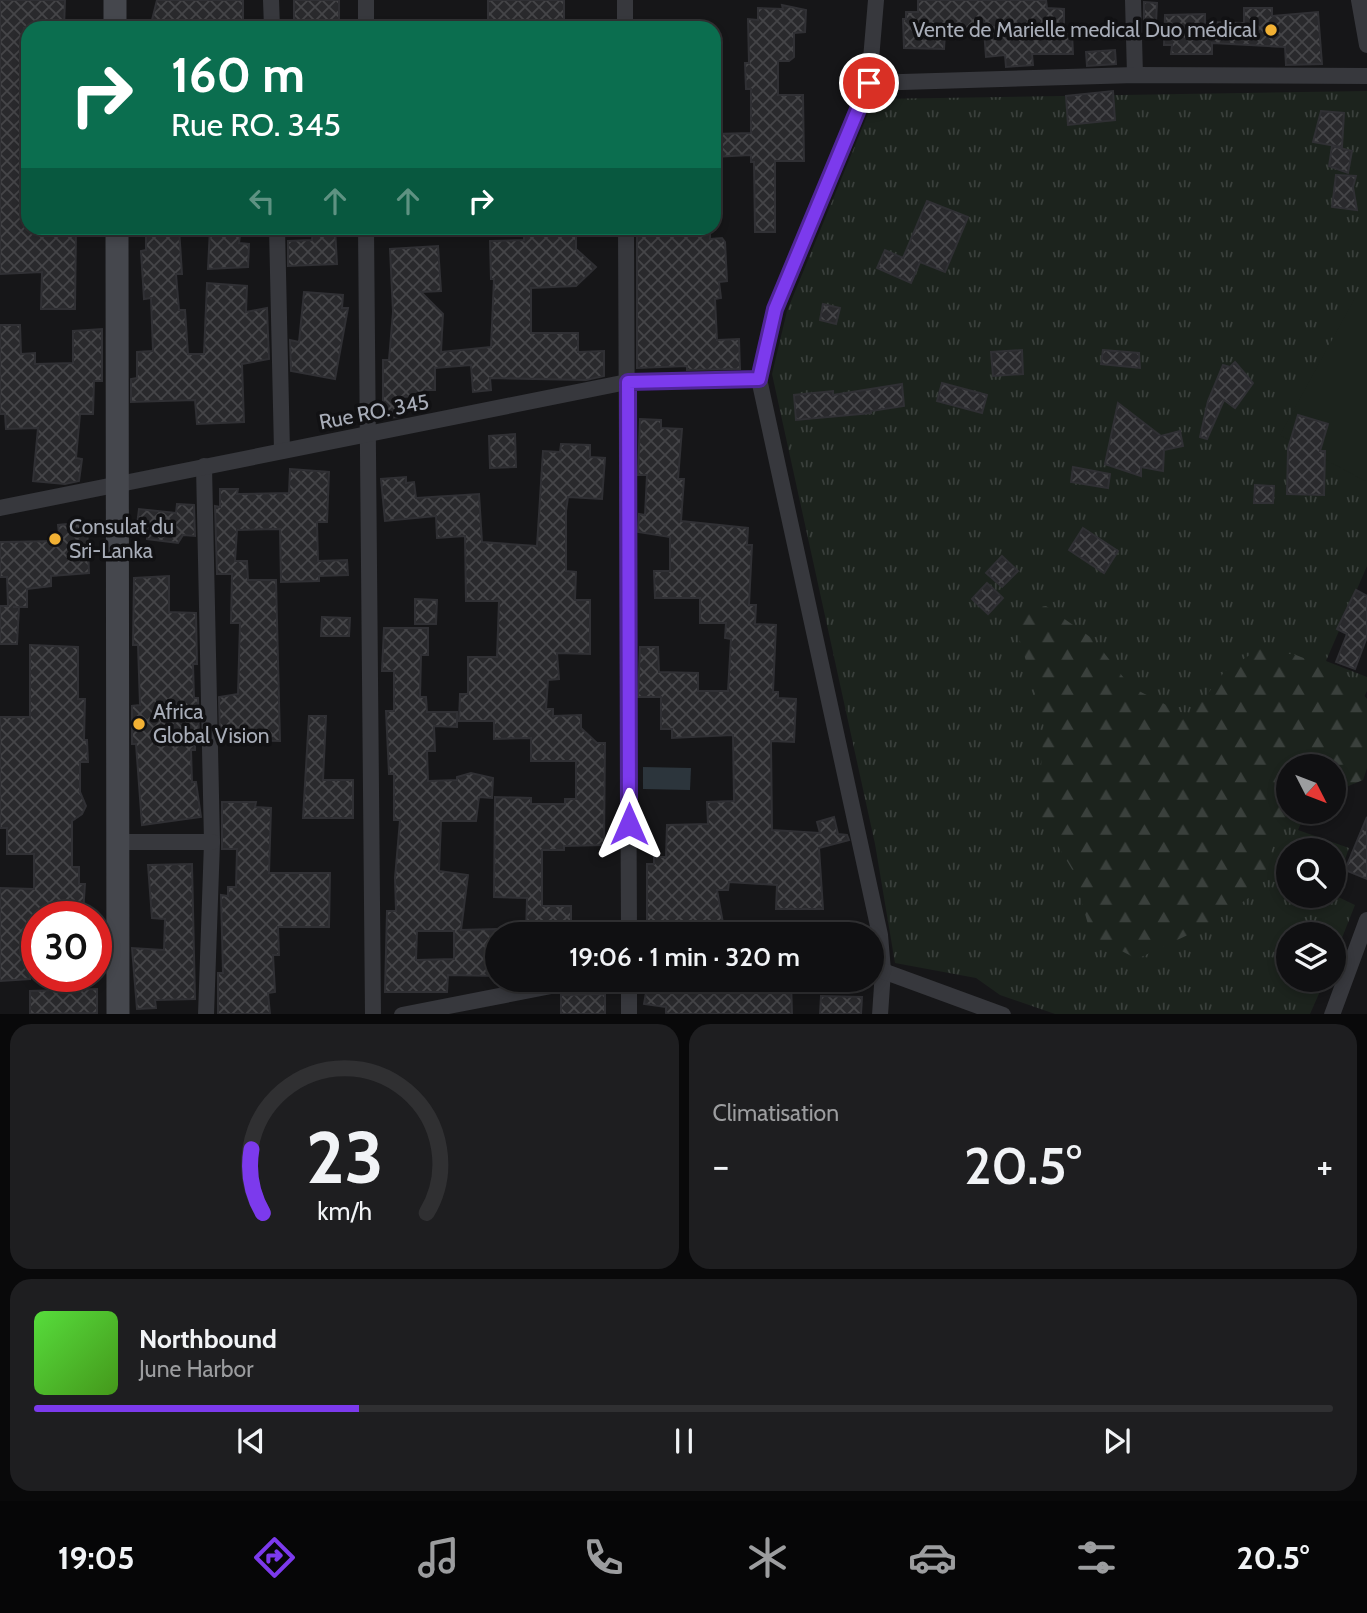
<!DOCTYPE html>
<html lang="fr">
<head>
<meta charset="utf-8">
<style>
  body { margin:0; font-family:Cabin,sans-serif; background:#1e1e20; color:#f1f3f6; height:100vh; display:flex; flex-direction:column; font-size:26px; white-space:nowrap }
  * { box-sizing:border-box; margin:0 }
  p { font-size:23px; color:#9c9d9f }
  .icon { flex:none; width:38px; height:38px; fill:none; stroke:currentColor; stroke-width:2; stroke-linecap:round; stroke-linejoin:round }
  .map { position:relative; height:1014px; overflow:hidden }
  .side { display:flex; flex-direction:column; gap:10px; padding:10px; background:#09090a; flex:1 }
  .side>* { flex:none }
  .guide { position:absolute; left:21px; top:21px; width:700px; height:214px; border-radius:21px; box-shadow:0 4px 10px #0003,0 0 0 2px #303032; background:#0b6e4f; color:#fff; overflow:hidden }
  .needle { width:46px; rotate:132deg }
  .tools { position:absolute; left:1276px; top:754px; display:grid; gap:14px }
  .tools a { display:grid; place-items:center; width:70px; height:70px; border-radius:50%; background:#101012; box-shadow:0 4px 10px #0003,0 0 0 2px #303032; font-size:35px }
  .speed { position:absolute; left:21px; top:901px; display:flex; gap:14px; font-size:35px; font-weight:700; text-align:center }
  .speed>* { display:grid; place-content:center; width:91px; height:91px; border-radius:50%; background:#101012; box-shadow:0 4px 10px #0003,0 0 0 2px #303032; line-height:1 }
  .speed .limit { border:10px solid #d22; background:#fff; color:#111 }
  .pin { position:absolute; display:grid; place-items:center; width:60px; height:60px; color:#fff; margin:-30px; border:4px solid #fff; border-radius:50%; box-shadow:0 2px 7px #0007 }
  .me { position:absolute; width:77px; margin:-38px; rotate:0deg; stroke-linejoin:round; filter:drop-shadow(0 0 5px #0008) }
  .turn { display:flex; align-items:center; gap:24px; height:147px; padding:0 35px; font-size:32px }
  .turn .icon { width:91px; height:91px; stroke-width:2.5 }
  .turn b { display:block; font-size:49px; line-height:60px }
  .lanes { display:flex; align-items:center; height:66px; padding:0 35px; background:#0003; justify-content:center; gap:35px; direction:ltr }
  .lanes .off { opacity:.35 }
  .big { font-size:52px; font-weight:600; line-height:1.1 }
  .side .card { flex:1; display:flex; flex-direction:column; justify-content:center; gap:10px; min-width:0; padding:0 24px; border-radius:21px; background:#1e1e20 }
  .side .dial { align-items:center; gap:0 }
  .dial svg { height:182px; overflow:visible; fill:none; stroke:#303032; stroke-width:7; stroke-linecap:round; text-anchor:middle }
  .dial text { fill:#f1f3f6; stroke:none }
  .song { display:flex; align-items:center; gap:21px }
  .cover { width:84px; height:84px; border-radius:10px; background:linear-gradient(135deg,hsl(110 70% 55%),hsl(100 70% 35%)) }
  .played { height:7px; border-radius:4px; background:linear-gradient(90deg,#7c3aed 25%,#303032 25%) }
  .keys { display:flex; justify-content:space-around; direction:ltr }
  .heat { display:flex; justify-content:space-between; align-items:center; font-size:38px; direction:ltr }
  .side .tiles { flex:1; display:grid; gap:10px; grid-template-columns:1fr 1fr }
  .card:last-child { grid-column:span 2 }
  .trip { position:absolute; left:485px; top:922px; width:399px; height:70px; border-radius:35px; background:#101012; box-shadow:0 4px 10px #0003,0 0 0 2px #303032; font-weight:600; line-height:70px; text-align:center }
  .menu { display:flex; height:112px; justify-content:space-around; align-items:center; background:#060607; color:#9c9d9f }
  .menu .icon { width:49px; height:49px }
  .menu .current { color:#7c3aed }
  .menu b { font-size:32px; color:#f1f3f6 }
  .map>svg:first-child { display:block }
</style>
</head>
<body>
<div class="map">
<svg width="1367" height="1015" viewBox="0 0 1367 1015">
  <defs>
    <pattern id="grass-tufts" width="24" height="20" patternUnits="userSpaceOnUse" patternTransform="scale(1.75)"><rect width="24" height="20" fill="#1c231d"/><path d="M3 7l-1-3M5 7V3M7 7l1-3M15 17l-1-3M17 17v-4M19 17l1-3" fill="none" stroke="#3a403c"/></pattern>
    <pattern id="forest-firs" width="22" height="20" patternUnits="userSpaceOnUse" patternTransform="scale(1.75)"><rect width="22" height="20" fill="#1c231d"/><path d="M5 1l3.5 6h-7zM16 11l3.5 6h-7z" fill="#3a403c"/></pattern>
    <pattern id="building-cross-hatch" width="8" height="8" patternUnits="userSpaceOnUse" patternTransform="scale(1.75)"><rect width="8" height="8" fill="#29292c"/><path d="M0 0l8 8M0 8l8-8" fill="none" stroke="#454548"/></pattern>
  </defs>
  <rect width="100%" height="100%" fill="#161618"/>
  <!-- grass -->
  <path fill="url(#grass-tufts)" d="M1367 91V566L1326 661 1367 677V691L1329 766H1288V812H1306L1298 830 1349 848 1334 891V850H1288V896L1334 895 1355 905 1334 958V934H1288V980H1325L1310 1014H1055L1000 995 976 978 895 963 875 844 772 374 787 311 874 99Z"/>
  <!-- forest -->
  <path fill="url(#forest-firs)" d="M1046 606 1093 639 1131 687 1190 717 1225 671 1259 649 1296 655 1348 676 1367 699V768L1363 780 1334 792V766H1288V812H1291L1273 846 1260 890 1211 924 1137 959 1091 935 1073 871 1038 813 1044 721 1011 611Z"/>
  <!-- pitch -->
  <path fill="#1c231d" d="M1367 276V482L1280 435Z"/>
  <!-- water -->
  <path fill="#2c353c" d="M643 767 691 768 690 790 643 789Z"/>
  <!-- building -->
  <g fill="url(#building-cross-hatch)" stroke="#303034" stroke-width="2" fill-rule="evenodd">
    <path d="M0 0H65L64 28H24V60H28V228H76L75 309H41L42 272 0 274Z"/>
    <path d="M157 0H243V28H150Z"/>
    <path d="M294 0H339V24H329V28H294Z"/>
    <rect x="488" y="0" width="76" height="28"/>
    <path d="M918 0H1046L1047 8 1064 9V32H1072L1073 54H1032L1033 65 1006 67 1005 55 986 57 984 30 949 31V34H945L944 49 904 48 903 19H906V12H918Z"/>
    <path d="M1144 2 1157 3 1156 23H1144Z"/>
    <path d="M782 5 806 10 805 32 794 33V57L789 61H778V95H803L804 161H775V232H755L754 162H751V155L714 157V134L751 133V89H746L745 63H749L748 19 758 20V8L783 9Z"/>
    <path d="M1244 8H1272V16L1318 12 1322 64 1286 65 1285 47 1212 43V54H1171L1172 45H1164L1165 15 1205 14V22L1244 23Z"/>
    <path d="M1115 50 1116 64 1087 66 1086 52Z"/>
    <path d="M1113 91 1115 120 1068 125 1066 96Z"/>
    <path d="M1321 111 1344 113 1342 147 1313 142Z"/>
    <path d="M1332 146 1352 151 1348 173 1329 166Z"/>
    <path d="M1336 175 1356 176 1353 187 1357 210 1332 207Z"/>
    <path d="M927 201 968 217 945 272 920 262 911 283 877 268 885 250 903 258Z"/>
    <path d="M146 228H179L182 274H176L179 310H185L188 354H204L207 283 247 286 246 312 267 308 269 359 242 364 244 422 197 424 195 400 131 402V379L137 378V352L153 351 151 298 144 299 141 251 146 250Z"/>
    <path d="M210 228H241L239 243 249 244 248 267 208 269Z"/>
    <path d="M313 228H335L337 264 288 266V241L312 240Z"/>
    <path d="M524 228H576V249L596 267 576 286 531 288V333H578V352L604 351V376L586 380 490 378 491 390 473 392 471 365 435 368V390H426L427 396 398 397 400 417 383 418V360H389L393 312 390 249 438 246 441 291 421 292 443 314 441 352 491 347 494 279H491L490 241 524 240Z"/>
    <path d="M667 228H710V239L722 238 725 242 727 281 719 282 721 298 715 299 717 340 739 339 740 369 687 370V366L637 368V234H667Z"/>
    <path d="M304 292 343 295 342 308H348L335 379 291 371 290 340 299 342Z"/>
    <path d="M823 304 840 308 836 324 820 320Z"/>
    <path d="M0 325H20L21 354 35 353V364L73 363V331L102 329V381H94L93 414H80L76 458 82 459 79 481 65 484 33 481 38 428 6 429 5 414H0Z"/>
    <path d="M1022 350 1023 374 993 376 991 352Z"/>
    <path d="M1103 350 1139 353 1140 368 1101 364Z"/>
    <path d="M1235 362 1253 383 1235 408 1224 400 1207 439 1200 437 1208 401 1223 365 1230 367Z"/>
    <path d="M942 383 987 395 982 413 937 401Z"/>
    <path d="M902 384 904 406 871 411V413L796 420 794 395 833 391V395Z"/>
    <path d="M1118 403 1161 436 1180 431 1183 446 1164 450 1163 471 1141 467V476L1105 464Z"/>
    <path d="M1298 415 1328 424 1320 451H1325L1324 495 1287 494 1288 449Z"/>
    <path d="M640 419 661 420V428L682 429 678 479H684L681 521 748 528 747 545H752L749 605H756L755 624 776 625 773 692H778V698L796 699 794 742 771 741 772 830 820 833 817 822 834 817 838 834 847 835 849 840 819 848 823 909H776L777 885 729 882 728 890H717L725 934H647V864H654V857H666L667 825 708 824 707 802 734 801 733 735 672 738V729H661V697H638L640 647H658L659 672 698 673V691H728L731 639 725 638 726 623H700V598H655L654 571H670V537L638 532 639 514 645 515 647 475H638Z"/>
    <path d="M515 434 516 467 490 468 489 436Z"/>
    <path d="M561 444 590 445V457L605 458 602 499 568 497 566 511V571L576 572 575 600H590V654L557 653 559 679 548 680 546 709H553V716L581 715V728L597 743H605L604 845 564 846V850H542V906H571V934H526L527 898 494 897 495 797 531 798V804H565V799H576V761H531V738L494 739V721H459L460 694H468V657H497L499 601H466L465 536 437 538 436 516 385 521 381 479 406 477V483L414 482 416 498 479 494 482 542 537 546 543 451 560 452Z"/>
    <path d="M1073 467 1110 474 1108 488 1071 482Z"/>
    <path d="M290 469 329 472 327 522H317L318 561 347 560 348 575 319 576V581L281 582 280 529 237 530 235 561H247L248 580H276L280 741 220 740 219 697 238 694 240 623H231L232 574H217L215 506 220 507V489H238L237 494 289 493Z"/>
    <path d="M1255 485 1274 486 1273 503H1254Z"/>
    <path d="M177 504 194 505 195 536 183 535 178 543 147 539V534L136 533 139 509 176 513Z"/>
    <path d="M87 522 89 573 51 576V586L27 589V607H13H19L17 644H0V606H8L7 577H0V542L60 541 58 525Z"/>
    <path d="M1083 528 1118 551 1104 573 1069 550Z"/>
    <path d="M1002 556 1018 571 1002 587 986 573Z"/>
    <path d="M169 576V612L196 613 197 664H193L194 698H198L199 740 195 739V750H191L192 782H196L201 817 142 825 136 744H132V706L140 705 138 645H133L134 578Z"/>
    <path d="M987 583 1003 598 988 614 972 599Z"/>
    <path d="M1356 590 1367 596V637L1355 669 1336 662 1347 634 1337 629Z"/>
    <path d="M415 599 437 600 436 624H415Z"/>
    <path d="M322 617 350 618 349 636H321Z"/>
    <path d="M384 628H428V655H421L420 697H426L427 712H457V727L434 726 435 751H427L428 781 457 780V777L471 773 493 778 492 798 479 797 476 821H441L439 871 468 875 461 930 497 929V976L448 975 447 992H385L387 911H396L395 878 400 820H394V774H389L386 711H394V671H382ZM417 931H454V959L416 960Z"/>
    <path d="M30 645 78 647V699H85L84 740H87L88 762H80V792L86 806 82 814 72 821V867H79V884H85L83 913 37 914V935L27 934 30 979 0 981V888L34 889V854H7V828H0V717H30Z"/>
    <path d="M309 716H326L323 780H353V818H303Z"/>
    <path d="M222 802H256L255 807 271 808 269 873H330L329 927H278L279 955H273L275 992 268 993 270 1014H218V973H223L221 895 228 896V887H236L237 849H222Z"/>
    <path d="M1367 817V879L1345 870Z"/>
    <path d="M192 864 195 999 155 1000 156 1008 137 1009 132 948 164 950 165 919 152 918 148 865Z"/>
    <path d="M734 980H791L792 1014H669L666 1013V1007L644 1004 647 987 666 990V987L734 989Z"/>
    <path d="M97 989V1013L30 1014V991Z"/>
    <path d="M605 994V1014H561V995Z"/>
    <path d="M821 996 862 997 861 1014H820Z"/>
  </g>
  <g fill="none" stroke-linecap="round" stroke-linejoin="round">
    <!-- street -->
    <g stroke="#37383d" stroke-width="16">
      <path d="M271 0 272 28"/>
      <path d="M366 0V28"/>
      <path d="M625 0V28"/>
      <path d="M876 0 869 83 775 309 759 379 880 935 883 971 880 1015"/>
      <path d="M1133 0 1135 75"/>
      <path d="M1359 0 1367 45"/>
      <path d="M869 83 1135 75 1367 76"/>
      <path d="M277 228 282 451"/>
      <path d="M366 228 373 1015"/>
      <path d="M626 228 629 934"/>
      <path d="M204 466 212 842 206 1015"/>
      <path d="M0 508 627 382 759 379"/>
      <path d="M118 842H212"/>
      <path d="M823 934H856"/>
      <path d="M883 971 1003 1015"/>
      <path d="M402 1015 582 980"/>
      <path d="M629 1015V980"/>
      <path d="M1332 1015 1367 920"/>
    </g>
    <!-- secondary -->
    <g stroke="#45474d" stroke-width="23">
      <path d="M115 0V28"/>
      <path d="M117 228 118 1015"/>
    </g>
  </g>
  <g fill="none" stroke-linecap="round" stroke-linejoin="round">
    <!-- route casing -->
    <g stroke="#51269a" stroke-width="18">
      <path id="route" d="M629 824 628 382 759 379 775 309 869 83"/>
    </g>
    <!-- route -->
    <use href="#route" stroke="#7c3aed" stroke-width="12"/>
  </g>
  <!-- markers -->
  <g fill="#f2b134" stroke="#111113" stroke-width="2.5">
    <circle cx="1271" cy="30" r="7"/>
    <circle cx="55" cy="539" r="7"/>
    <circle cx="139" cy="724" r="7"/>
  </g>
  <g text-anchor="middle" stroke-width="7" stroke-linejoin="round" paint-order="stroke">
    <!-- poi labels -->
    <g font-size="21" fill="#a8adb8" stroke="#111113" text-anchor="start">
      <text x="1257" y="37" text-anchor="end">Vente de Marielle medical Duo médical</text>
      <text x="69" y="534">Consulat du<tspan x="69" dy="24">Sri-Lanka</tspan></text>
      <text x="153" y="719">Africa<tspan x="153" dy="24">Global Vision</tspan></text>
    </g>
    <!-- street labels -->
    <g font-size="21" fill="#a8adb8" stroke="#111113">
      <text transform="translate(374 412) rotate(-11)" y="7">Rue RO. 345</text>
    </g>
  </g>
</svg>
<div class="tools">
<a><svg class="needle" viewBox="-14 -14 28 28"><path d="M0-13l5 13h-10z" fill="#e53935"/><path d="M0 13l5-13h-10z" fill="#9c9d9f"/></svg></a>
<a><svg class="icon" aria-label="search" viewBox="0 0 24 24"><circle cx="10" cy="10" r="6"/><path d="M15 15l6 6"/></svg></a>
<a><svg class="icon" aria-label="layers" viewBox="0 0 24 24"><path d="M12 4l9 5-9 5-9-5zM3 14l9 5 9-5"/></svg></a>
</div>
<div class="speed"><div class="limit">30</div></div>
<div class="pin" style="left:869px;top:83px;background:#d93025"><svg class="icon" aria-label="arrive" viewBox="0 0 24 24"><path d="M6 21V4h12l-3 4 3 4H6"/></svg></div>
<svg class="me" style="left:629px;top:824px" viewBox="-20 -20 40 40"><path d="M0-17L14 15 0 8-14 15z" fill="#7c3aed" stroke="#fff" stroke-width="4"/></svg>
<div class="trip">19:06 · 1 min · 320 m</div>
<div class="guide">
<div class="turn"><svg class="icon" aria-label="right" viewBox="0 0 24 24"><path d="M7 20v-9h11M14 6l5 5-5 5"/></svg><div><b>160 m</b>Rue RO. 345</div></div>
<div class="lanes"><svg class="icon off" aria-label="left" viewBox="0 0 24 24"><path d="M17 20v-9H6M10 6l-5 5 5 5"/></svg><svg class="icon off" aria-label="ahead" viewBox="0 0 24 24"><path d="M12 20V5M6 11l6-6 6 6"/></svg><svg class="icon off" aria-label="ahead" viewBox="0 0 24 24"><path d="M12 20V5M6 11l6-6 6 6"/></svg><svg class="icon" aria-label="right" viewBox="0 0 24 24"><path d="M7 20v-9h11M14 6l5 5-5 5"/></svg></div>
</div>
</div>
<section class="side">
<div class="tiles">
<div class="card dial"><svg viewBox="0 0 100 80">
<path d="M14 69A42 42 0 1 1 86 69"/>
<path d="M14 69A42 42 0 0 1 9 41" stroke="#7c3aed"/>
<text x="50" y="56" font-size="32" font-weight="700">23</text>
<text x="50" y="72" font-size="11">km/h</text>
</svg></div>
<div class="card"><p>Climatisation</p>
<div class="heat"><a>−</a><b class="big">20.5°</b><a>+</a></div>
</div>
<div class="card">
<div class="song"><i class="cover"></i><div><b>Northbound</b><p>June Harbor</p></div></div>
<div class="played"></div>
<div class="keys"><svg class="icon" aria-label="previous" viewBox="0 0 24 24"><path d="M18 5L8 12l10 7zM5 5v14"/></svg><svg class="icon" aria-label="pause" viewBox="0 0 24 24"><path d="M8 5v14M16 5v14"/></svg><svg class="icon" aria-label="next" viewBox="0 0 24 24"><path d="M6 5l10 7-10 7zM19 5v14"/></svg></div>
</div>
</div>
</section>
<nav class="menu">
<b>19:05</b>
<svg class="icon current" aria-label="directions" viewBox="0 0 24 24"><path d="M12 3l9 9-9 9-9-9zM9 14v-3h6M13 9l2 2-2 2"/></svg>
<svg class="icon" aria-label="music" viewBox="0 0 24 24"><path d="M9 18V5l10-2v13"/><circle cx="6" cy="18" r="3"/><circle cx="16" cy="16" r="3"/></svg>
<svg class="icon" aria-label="phone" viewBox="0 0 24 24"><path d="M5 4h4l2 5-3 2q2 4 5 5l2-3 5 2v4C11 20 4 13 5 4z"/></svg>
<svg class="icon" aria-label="climate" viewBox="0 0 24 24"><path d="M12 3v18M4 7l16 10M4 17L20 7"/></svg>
<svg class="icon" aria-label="car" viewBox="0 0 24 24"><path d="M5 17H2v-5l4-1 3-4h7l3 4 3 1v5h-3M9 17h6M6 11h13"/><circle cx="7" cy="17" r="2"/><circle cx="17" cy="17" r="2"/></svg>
<svg class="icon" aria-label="filters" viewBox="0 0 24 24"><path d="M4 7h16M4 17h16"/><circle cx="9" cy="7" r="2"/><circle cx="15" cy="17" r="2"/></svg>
<b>20.5°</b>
</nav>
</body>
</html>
